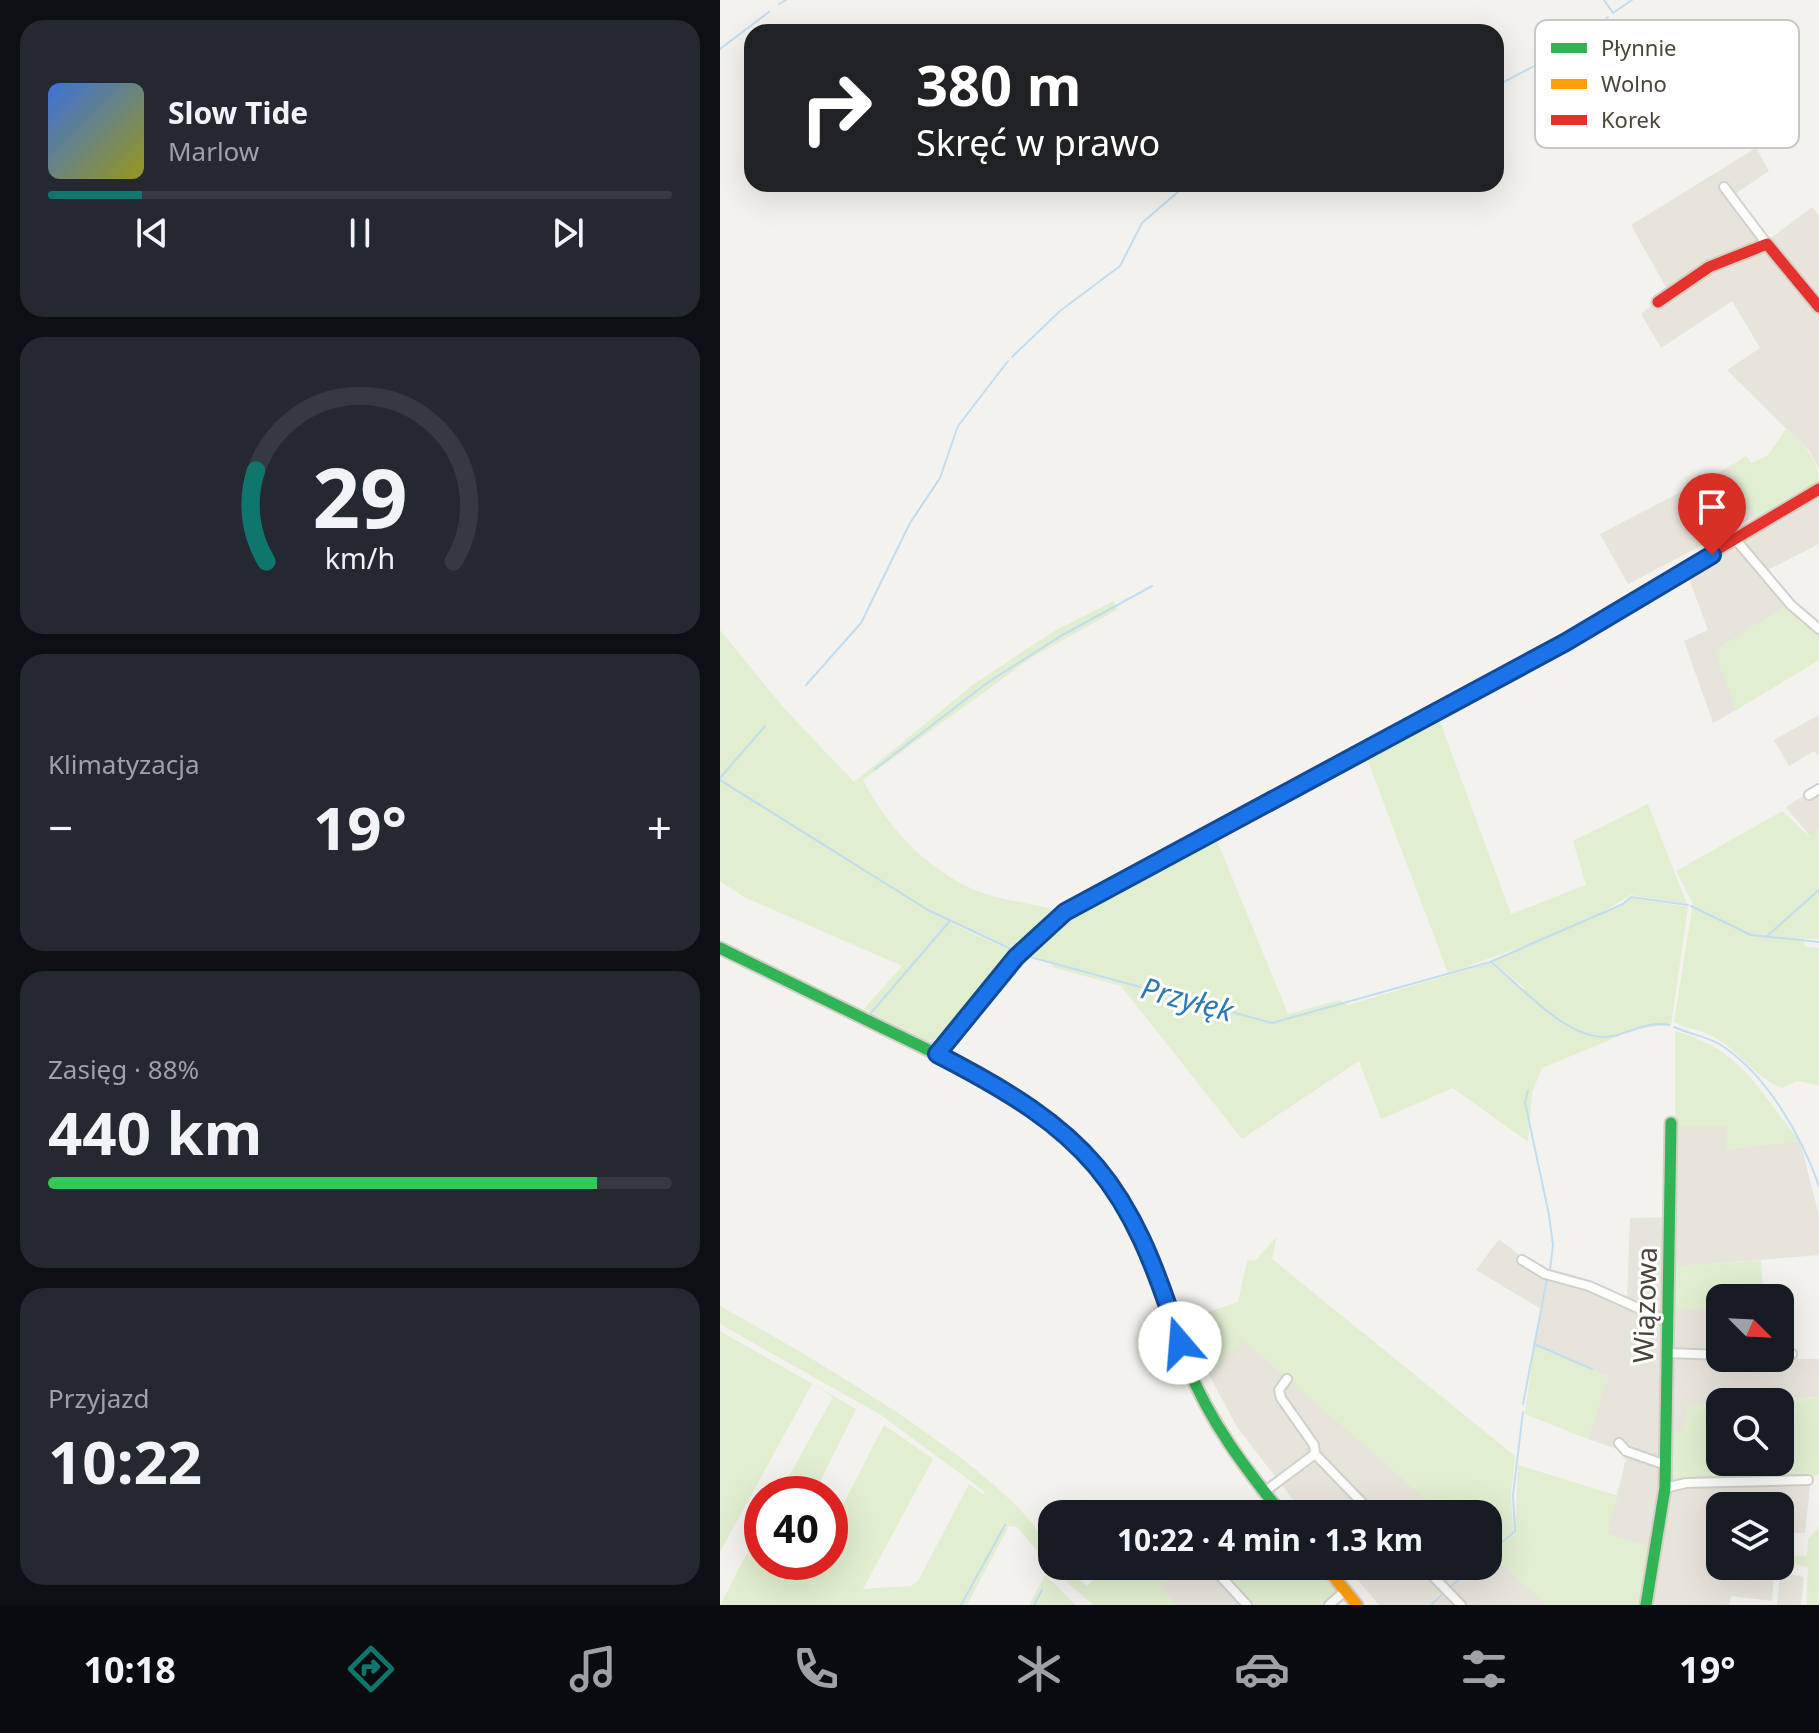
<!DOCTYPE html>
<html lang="pl">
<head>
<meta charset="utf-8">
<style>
  body { margin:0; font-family:"Noto Sans",sans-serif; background:#242831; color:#f1f3f6; height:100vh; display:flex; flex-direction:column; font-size:30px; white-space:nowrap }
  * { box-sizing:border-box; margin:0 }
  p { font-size:26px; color:#9ea1a6 }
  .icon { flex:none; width:44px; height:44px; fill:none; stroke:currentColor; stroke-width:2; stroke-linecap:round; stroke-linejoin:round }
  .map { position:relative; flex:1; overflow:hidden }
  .side { display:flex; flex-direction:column; gap:20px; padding:20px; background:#0d0f14; width:720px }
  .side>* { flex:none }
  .top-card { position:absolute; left:24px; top:24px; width:760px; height:168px; border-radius:24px; box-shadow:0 8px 32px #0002; background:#202124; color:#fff; overflow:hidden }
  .needle { width:52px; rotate:114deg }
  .fabs { position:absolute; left:986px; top:1284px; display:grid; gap:16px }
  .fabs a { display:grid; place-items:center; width:88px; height:88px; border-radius:16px; background:#171b24; box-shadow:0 8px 32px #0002; font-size:40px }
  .speed { position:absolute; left:24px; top:1476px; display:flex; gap:16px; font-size:40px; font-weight:700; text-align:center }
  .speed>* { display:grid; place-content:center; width:104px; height:104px; border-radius:50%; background:#171b24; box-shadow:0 8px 32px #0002; line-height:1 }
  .speed .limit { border:12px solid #d22; background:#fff; color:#111 }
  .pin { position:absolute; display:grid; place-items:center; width:68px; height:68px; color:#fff; margin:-82px -34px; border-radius:50% 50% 50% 0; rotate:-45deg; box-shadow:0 0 8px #0007 }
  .pin .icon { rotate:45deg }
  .me { position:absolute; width:88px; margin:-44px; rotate:342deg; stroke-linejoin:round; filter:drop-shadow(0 0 6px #0008) }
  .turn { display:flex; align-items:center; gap:28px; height:168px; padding:0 40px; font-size:36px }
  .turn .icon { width:104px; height:104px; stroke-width:2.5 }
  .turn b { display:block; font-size:56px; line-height:68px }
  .big { font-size:60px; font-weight:700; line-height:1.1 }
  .side .widget { flex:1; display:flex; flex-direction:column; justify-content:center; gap:12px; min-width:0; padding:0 28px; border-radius:24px; background:#242831 }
  .side .dial { align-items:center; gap:0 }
  .dial svg { height:208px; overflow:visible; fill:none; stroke:#363941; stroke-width:7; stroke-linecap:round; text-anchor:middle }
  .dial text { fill:#f1f3f6; stroke:none }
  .song { display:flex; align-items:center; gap:24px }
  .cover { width:96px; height:96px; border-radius:12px; background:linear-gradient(135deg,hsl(220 70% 55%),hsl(60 70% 35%)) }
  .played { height:8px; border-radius:4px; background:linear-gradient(90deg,#0f766e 15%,#363941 15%) }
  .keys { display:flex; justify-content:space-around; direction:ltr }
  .heat { display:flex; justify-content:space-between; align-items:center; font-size:44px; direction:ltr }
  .charge { height:12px; border-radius:6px; background:linear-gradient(90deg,#34c759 88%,#363941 0) }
  .trip { position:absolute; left:318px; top:1500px; width:464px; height:80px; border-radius:24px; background:#171b24; box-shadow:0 8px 32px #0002; font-weight:700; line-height:80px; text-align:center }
  .tab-bar { display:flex; height:128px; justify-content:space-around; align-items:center; background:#090b0e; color:#9ea1a6 }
  .tab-bar .icon { width:56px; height:56px }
  .tab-bar .selected { color:#0f766e }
  .tab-bar b { font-size:36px; color:#f1f3f6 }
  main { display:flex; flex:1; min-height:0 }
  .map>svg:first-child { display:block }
</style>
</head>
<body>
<main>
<section class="side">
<div class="widget">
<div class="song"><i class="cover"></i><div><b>Slow Tide</b><p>Marlow</p></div></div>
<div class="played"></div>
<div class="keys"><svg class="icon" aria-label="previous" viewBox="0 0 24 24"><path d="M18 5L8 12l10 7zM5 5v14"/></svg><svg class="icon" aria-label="pause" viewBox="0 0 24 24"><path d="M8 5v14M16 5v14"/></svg><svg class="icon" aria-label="next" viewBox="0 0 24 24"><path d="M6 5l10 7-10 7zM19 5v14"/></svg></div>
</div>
<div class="widget dial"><svg viewBox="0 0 100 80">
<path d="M14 69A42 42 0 1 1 86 69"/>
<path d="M14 69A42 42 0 0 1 10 34" stroke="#0f766e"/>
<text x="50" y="56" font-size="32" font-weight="700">29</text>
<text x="50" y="72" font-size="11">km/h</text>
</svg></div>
<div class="widget"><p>Klimatyzacja</p>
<div class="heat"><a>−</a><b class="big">19°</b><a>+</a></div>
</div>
<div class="widget"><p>Zasięg · 88%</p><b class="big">440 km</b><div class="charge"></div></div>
<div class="widget"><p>Przyjazd</p><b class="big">10:22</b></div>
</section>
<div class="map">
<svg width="1099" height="1605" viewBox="0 0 1099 1605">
  <rect width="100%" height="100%" fill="#f4f2ee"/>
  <!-- residential -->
  <g fill="#e7e4dc">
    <path d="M1036 148 1049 171 1009 198 1038 241H1047L1092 207 1099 216V469L1090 452 1007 370 1040 348 1012 301 941 348 921 314 948 291 911 225Z"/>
    <path d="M1009 467 1036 517 908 584 880 534Z"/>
    <path d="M1099 495V544L1042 573 1068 605 995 651 1016 710 993 723 964 641 988 630 968 576Z"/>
    <path d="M1099 715V756L1094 751 1069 766 1054 740Z"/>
    <path d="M1099 786V829L1090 836 1066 807Z"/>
    <path d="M955 1126H1006V1149L1080 1141 1099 1216V1255L955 1267 954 1308 1000 1309V1358L1099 1359V1397L1000 1402 962 1433H947V1469L1091 1478 1085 1533H1060V1506H1000V1566L1054 1573 1052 1601 1011 1596 1009 1605H919L929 1547 887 1534 906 1459 897 1449 868 1439 888 1376 814 1346 821 1309 756 1270 779 1239 825 1275 907 1300 910 1218 952 1217Z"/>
    <path d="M522 1338 724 1514H646L641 1509 635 1514H584L517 1427 489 1375Z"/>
    <path d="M768 1552 828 1605H659L626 1566H768Z"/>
    <path d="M456 1566H488L523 1605H456L440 1587 459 1570Z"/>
    <path d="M1060 1572 1084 1577 1081 1605H1057Z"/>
  </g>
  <!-- green -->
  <g fill="#e1eecf">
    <path d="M1066 429C1084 446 1099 458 1099 484L1038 521 1009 467 1026 456 1031 463 1048 455Z"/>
    <path d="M394 601 397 610 314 656 143 780C168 828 205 868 255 890 279 900 308 903 333 909L291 948 222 919 291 951 219 1039 208 1041 144 1009 182 966 24 897 0 881V630L63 707 134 782 254 684 336 630Z"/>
    <path d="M1068 605 1099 631V660L1016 710 995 651Z"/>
    <path d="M719 719 791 914 866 885 853 841 928 804 967 904 911 895 877 915 902 906 911 898 968 907 951 1025 916 1029 822 1068 812 1093 808 1142 733 1088 661 1119 639 1061 522 1139 401 986 332 967 333 962 309 955 346 918 496 838 568 1014 619 1000 628 1005 770 963 802 990 806 989 773 962 804 946 728 973 646 756Z"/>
    <path d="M1062 811 1089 836 1099 829V939H1083L1085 947 1099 948V1085L1077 1081 1062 1088C1034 1078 1018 1048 990 1035 978 1029 965 1029 954 1022L973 903 956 871Z"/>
    <path d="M955 1031C1026 1051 1036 1090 1080 1141L1006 1149V1126H955Z"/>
    <path d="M557 1236 552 1259 795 1456 791 1494 793 1531 768 1552V1514H724L522 1339 489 1375 471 1323 482 1314 518 1302 527 1261 536 1260Z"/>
    <path d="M1041 1260 1044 1298H1000V1309H953L954 1267Z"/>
    <path d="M0 1306C66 1343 332 1491 332 1566H346L367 1586 388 1566H456L460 1570 441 1587 456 1605H373L333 1570 297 1527 289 1526 247 1605H0L42 1525V1562H110V1530L164 1425 213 1459 143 1589 191 1586 198 1581 249 1484 263 1494 265 1492 161 1415 0 1324Z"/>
    <path d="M0 1331 136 1409 94 1494H59L113 1397 92 1384 0 1552Z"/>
    <path d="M814 1346 888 1376 868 1439 805 1414Z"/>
    <path d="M1099 1397V1474L1091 1478 958 1481 947 1470V1433L962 1432 968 1405 1000 1403V1462H1060V1402H1021Z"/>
    <path d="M798 1465 898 1496 887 1534 929 1547 919 1605H828L770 1554 795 1532Z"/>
    <path d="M1099 1527V1605H1086L1088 1567 1060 1562V1555L1087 1556 1088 1539Z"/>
    <path d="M493 1566H600L619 1588V1593L606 1605H530Z"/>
    <path d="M325 1575 356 1605H309Z"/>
  </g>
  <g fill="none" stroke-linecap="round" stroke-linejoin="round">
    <!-- stream -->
    <g stroke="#c0ddf1" stroke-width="2">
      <path d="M884 0 893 13 912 0"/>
      <path d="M59 4 66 0"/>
      <path d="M0 49 49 12"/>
      <path d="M776 86 859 43 888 17"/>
      <path d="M292 357 340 311 400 266 422 223 467 184"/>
      <path d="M86 685 141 623 190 523 220 478 238 426 288 361"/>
      <path d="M619 756 867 622"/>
      <path d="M155 769 267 683 339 637 432 586"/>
      <path d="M0 778 45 726"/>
      <path d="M0 780 208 910 297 952"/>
      <path d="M971 906 1031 935 1099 942"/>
      <path d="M229 922 150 1014 209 1043 219 1041 326 918 611 760"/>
      <path d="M1046 937 1099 890"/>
      <path d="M303 955 552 1023 770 962 903 904 911 897 968 905"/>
      <path d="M771 962C801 986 843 1036 883 1037 906 1037 924 1020 949 1025"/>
      <path d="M954 1027C969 1034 986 1036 1001 1045 1047 1075 1081 1135 1099 1186"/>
      <path d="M236 1039 309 957"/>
      <path d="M808 1090 805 1102 829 1215 833 1245 830 1270"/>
      <path d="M814 1344 872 1369"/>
      <path d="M803 1404 827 1279"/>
      <path d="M768 1554 795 1531 793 1495 803 1412"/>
      <path d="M728 1589 754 1566"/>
      <path d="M241 1605 285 1525"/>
      <path d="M314 1605 322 1590"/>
      <path d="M711 1605 724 1593"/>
    </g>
    <!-- street casing -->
    <g stroke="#d2d0cb" stroke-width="12">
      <g id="street">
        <path d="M1004 187 1047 244"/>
        <path d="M1016 540 1071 605 1099 629"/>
        <path d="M1089 795 1099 789"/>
        <path d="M802 1260 825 1274 869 1286 949 1322"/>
        <path d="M949 1353 1000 1355"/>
        <path d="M1060 1355 1072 1354"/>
        <path d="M567 1379 559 1390 561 1398 594 1445 595 1454 653 1514"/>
        <path d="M899 1443 906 1451 943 1464"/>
        <path d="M945 1488 966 1483 1088 1480"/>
        <path d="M544 1492 595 1454"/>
        <path d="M491 1566 527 1605"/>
        <path d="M703 1566 741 1605"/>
        <path d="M609 1605 625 1591"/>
      </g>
    </g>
    <!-- fast casing -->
    <g stroke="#d3cfc5" stroke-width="15">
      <g id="fast">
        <path d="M0 948C54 975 109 1001 163 1028 259 1074 360 1122 414 1219 439 1265 449 1318 468 1367 490 1422 525 1468 562 1514"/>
        <path d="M217 1054 296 957 345 912 796 669"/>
        <path d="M926 1605 945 1488 951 1123"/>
      </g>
    </g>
    <!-- slow casing -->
    <g stroke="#d3cfc5" stroke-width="15">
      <path id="slow" d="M605 1566 637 1605"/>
    </g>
    <!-- jam casing -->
    <g stroke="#d3cfc5" stroke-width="15">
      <g id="jam">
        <path d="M938 302 989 267 1047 244 1099 307"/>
        <path d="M796 669 1099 489"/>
      </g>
    </g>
    <!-- street -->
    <use href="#street" stroke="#fdfdfc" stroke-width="8"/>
    <!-- fast -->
    <use href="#fast" stroke="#30b455" stroke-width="11"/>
    <!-- slow -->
    <use href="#slow" stroke="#ff9f0a" stroke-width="11"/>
    <!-- jam -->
    <use href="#jam" stroke="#e5322d" stroke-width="11"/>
  </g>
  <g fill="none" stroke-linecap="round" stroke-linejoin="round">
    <!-- route casing -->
    <g stroke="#114b97" stroke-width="20">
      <path id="route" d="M460 1343C409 1180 369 1132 217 1054L296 957 345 912 846 642 992 555"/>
    </g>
    <!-- route -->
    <use href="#route" stroke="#1a73e8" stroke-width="14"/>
  </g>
  <g text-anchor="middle" stroke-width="6" stroke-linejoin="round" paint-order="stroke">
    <!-- street labels -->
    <g font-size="28" fill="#4b4439" stroke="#fff">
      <text transform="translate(925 1305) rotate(-88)" y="10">Wiązowa</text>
    </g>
    <!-- water labels -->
    <g font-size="30" font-style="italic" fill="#2e7ab2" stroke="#fff">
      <text transform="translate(467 1000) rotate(15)" y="10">Przyłęk</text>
    </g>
  </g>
  <!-- legend -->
  <rect x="815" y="20" width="264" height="128" rx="12" fill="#fff" stroke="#c9c7c4" stroke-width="2"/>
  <rect x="831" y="43" width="36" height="10" fill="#30b455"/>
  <rect x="831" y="79" width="36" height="10" fill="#ff9f0a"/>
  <rect x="831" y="115" width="36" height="10" fill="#e5322d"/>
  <g font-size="22" fill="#4b4439">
    <text x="881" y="56">Płynnie</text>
    <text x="881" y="92">Wolno</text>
    <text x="881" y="128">Korek</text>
  </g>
</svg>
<div class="fabs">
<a><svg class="needle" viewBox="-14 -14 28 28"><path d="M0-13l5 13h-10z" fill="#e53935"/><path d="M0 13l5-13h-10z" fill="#9ea1a6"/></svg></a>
<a><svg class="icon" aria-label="search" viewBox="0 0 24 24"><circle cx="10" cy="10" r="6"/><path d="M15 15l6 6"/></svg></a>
<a><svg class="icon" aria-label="layers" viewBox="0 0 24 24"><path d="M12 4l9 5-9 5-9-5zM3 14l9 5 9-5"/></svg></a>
</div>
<div class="speed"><div class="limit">40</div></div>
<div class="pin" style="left:992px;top:555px;background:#d93025"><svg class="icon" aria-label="arrive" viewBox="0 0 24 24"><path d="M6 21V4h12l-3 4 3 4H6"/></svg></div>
<svg class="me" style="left:460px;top:1343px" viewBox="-20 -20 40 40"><circle r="19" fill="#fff"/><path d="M0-13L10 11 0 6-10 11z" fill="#1a73e8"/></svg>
<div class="trip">10:22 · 4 min · 1.3 km</div>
<div class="top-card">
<div class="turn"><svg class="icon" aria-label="right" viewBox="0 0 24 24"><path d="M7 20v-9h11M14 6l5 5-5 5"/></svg><div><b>380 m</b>Skręć w prawo</div></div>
</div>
</div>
</main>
<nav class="tab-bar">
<b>10:18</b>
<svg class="icon selected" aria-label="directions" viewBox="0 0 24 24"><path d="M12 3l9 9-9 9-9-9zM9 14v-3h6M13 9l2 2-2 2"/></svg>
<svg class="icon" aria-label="music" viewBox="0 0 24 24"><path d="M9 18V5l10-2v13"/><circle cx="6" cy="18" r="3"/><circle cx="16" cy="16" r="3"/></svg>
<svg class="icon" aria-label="phone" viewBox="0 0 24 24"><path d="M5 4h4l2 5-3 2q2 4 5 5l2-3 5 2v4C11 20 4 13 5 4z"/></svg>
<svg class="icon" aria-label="climate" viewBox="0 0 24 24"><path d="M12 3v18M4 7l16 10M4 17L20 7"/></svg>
<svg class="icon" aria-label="car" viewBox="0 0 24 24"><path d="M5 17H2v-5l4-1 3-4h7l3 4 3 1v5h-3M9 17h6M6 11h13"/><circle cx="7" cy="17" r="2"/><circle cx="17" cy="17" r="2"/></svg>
<svg class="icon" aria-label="filters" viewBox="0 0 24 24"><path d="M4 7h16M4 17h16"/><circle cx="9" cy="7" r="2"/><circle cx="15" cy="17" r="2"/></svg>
<b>19°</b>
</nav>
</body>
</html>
